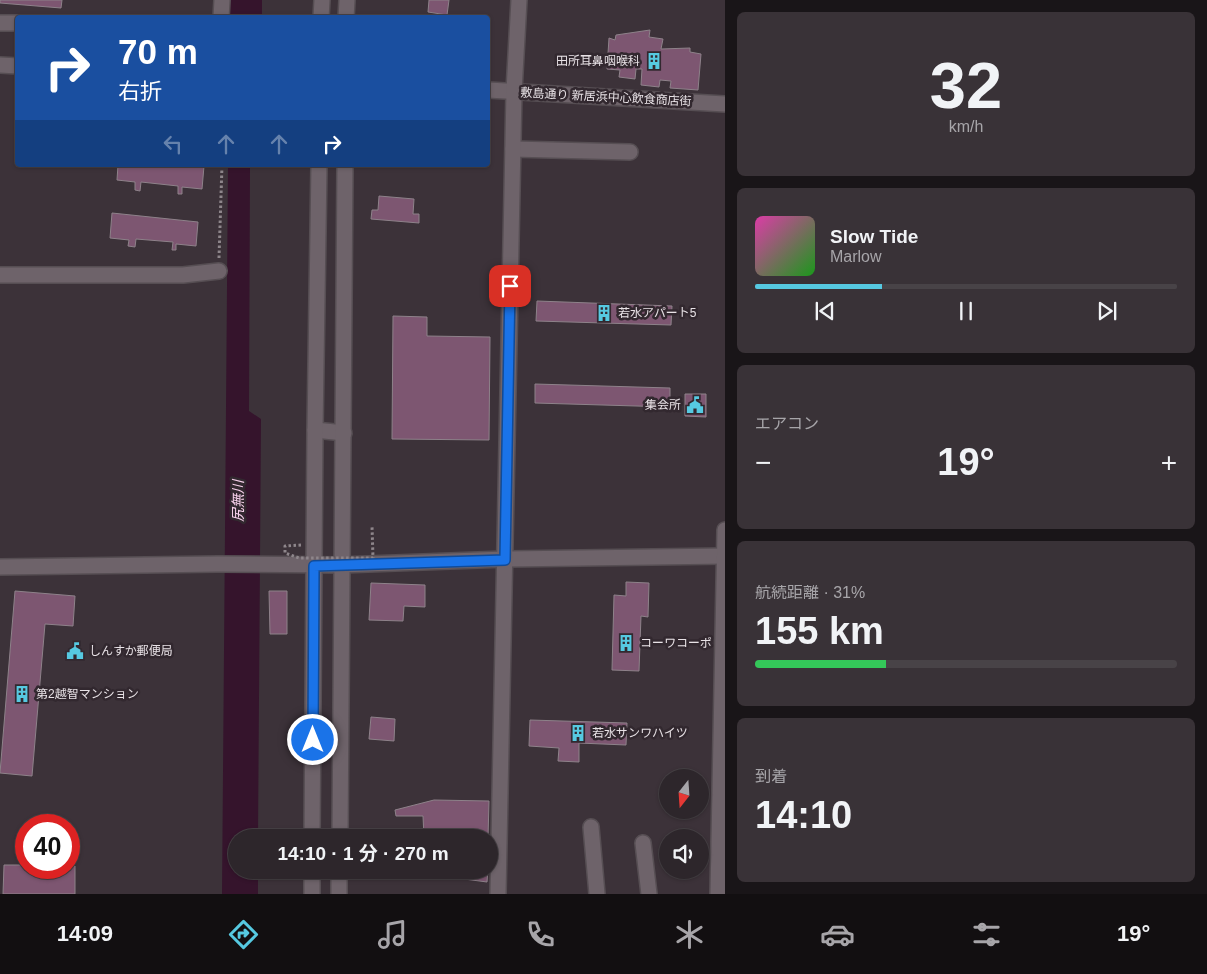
<!DOCTYPE html>
<html lang="ja">
<head>
<meta charset="utf-8">
<style>
  body { margin:0; font-family:Arial,"Noto Sans JP",sans-serif; background:#393237; color:#f1f3f6; height:100vh; display:flex; flex-direction:column; font-size:19px; white-space:nowrap }
  * { box-sizing:border-box; margin:0 }
  p { font-size:16px; color:#a7a5a9 }
  .icon { flex:none; width:28px; height:28px; fill:none; stroke:currentColor; stroke-width:2; stroke-linecap:round; stroke-linejoin:round }
  .map { position:relative; flex:1; overflow:hidden }
  .panel { display:flex; flex-direction:column; gap:12px; padding:12px; background:#191518; width:482px }
  .panel>* { flex:none }
  .guide { position:absolute; left:15px; top:15px; width:475px; height:152px; border-radius:5px; box-shadow:0 1px 4px #0004,0 0 0 1px #484347; background:#1a4fa0; color:#fff; overflow:hidden }
  .needle { width:32px; rotate:197deg }
  .buttons { position:absolute; left:659px; top:769px; display:grid; gap:10px }
  .buttons a { display:grid; place-items:center; width:50px; height:50px; border-radius:50%; background:#2d262b; box-shadow:0 1px 4px #0004,0 0 0 1px #484347; font-size:25px }
  .speed { position:absolute; left:15px; top:814px; display:flex; gap:10px; font-size:25px; font-weight:700; text-align:center }
  .speed>* { display:grid; place-content:center; width:65px; height:65px; border-radius:50%; background:#2d262b; box-shadow:0 1px 4px #0004,0 0 0 1px #484347; line-height:1 }
  .speed .limit { border:8px solid #d22; background:#fff; color:#111 }
  .pin { position:absolute; display:grid; place-items:center; width:42px; height:42px; color:#fff; margin:-21px; border-radius:10px; box-shadow:0 2px 8px #0006 }
  .me { position:absolute; width:55px; margin:-28px; rotate:0deg; stroke-linejoin:round; filter:drop-shadow(0 0 4px #0008) }
  .turn { display:flex; align-items:center; gap:18px; height:105px; padding:0 20px; font-size:22px }
  .turn .icon { width:65px; height:65px; stroke-width:2.5 }
  .turn b { display:block; font-size:35px; line-height:42px }
  .lanes { display:flex; align-items:center; height:48px; padding:0 20px; background:#0003; justify-content:center; gap:25px; direction:ltr }
  .lanes .off { opacity:.35 }
  .big { font-size:38px; font-weight:700; line-height:1.1 }
  .panel .widget { flex:1; display:flex; flex-direction:column; justify-content:center; gap:8px; min-width:0; padding:0 18px; border-radius:8px; background:#393237 }
  .panel .dial { align-items:center; gap:0 }
  .dial b { font-size:65px; line-height:1 }
  .song { display:flex; align-items:center; gap:15px }
  .cover { width:60px; height:60px; border-radius:8px; background:linear-gradient(135deg,hsl(320 70% 55%),hsl(120 70% 35%)) }
  .played { height:5px; border-radius:2px; background:linear-gradient(90deg,#56c9e1 30%,#484347 30%) }
  .keys { display:flex; justify-content:space-around; direction:ltr }
  .heat { display:flex; justify-content:space-between; align-items:center; font-size:28px; direction:ltr }
  .charge { height:8px; border-radius:4px; background:linear-gradient(90deg,#34c759 31%,#484347 0) }
  .trip { position:absolute; left:228px; top:829px; width:270px; height:50px; border-radius:25px; background:#2d262b; box-shadow:0 1px 4px #0004,0 0 0 1px #484347; font-weight:700; line-height:50px; text-align:center }
  .tab-bar { display:flex; height:80px; justify-content:space-around; align-items:center; background:#120f11; color:#a7a5a9 }
  .tab-bar .icon { width:35px; height:35px }
  .tab-bar .on { color:#56c9e1 }
  .tab-bar b { font-size:22px; color:#f1f3f6 }
  main { display:flex; flex:1; min-height:0 }
  .map>svg:first-child { display:block }
</style>
</head>
<body>
<main>
<div class="map">
<svg width="725" height="894" viewBox="0 0 725 894">
  <rect width="100%" height="100%" fill="#3c3239"/>
  <!-- water -->
  <g fill="#35142c">
    <path d="M229 0H262V17L229 18Z"/>
    <path d="M228 165H250L249 411 261 419 258 837 236 838V870H258V894H222Z"/>
  </g>
  <!-- building -->
  <g fill="#7d5671" stroke="#8e828a">
    <path d="M0 0H62L61 8 0 3Z"/>
    <path d="M429 0H449L447 15 428 12Z"/>
    <path d="M650 30 649 37 663 39 661 49 690 48V52L701 54 698 90 670 88 671 81 660 80 659 87 641 85 642 69H636L635 79 619 77 620 70 607 69 609 38 615 40 616 35Z"/>
    <path d="M118 165 204 166 202 189 182 187V194H178V186L141 182 140 191 135 190V182L117 180Z"/>
    <path d="M379 196 414 199 413 214H419V223L371 219 372 210H378Z"/>
    <path d="M112 213 198 222 196 246 176 244V250H172L173 242 136 239 135 247 128 246 129 240 110 238Z"/>
    <path d="M537 301 672 306 671 325 536 321Z"/>
    <path d="M393 316 427 317V336L490 337 489 440 392 439Z"/>
    <path d="M535 384 670 388V407L535 403Z"/>
    <path d="M685 394H706V417L685 416Z"/>
    <path d="M626 582 649 583 648 617 641 616 639 671 612 670 614 595 626 596Z"/>
    <path d="M371 583 425 585V607L404 606 403 621 369 620Z"/>
    <path d="M15 591 75 596 73 626 45 624 32 776 0 773Z"/>
    <path d="M269 591H287V634H270Z"/>
    <path d="M371 717 395 719 394 741 369 739Z"/>
    <path d="M530 720 627 723 626 745 579 743V762L558 761 559 748 529 746Z"/>
    <path d="M434 800 489 801 488 838H424L423 816H396L395 810Z"/>
    <path d="M4 865H26V868L75 866V894H3Z"/>
    <path d="M434 870H488L487 882 434 875Z"/>
  </g>
  <g fill="none" stroke-linecap="round" stroke-linejoin="round">
    <!-- minor casing -->
    <g stroke="#564e53" stroke-width="18">
      <g id="minor">
        <path d="M221 18 222 0"/>
        <path d="M321 18 322 0"/>
        <path d="M346 18 347 0"/>
        <path d="M0 23H18"/>
        <path d="M0 65 18 66"/>
        <path d="M488 90 725 104"/>
        <path d="M513 149 630 152"/>
        <path d="M0 275H183L219 271"/>
        <path d="M315 430 344 433"/>
        <path d="M0 567 218 564 341 565 505 559 725 556"/>
        <path d="M591 827 597 894"/>
        <path d="M312 838 315 430 319 165"/>
        <path d="M340 838 345 165"/>
        <path d="M643 843 649 894"/>
        <path d="M312 894V870"/>
        <path d="M339 894V870"/>
        <path d="M498 894 514 91 519 0"/>
        <path d="M718 894 725 530"/>
      </g>
    </g>
    <!-- path -->
    <path stroke="#8e868b" stroke-width="3" stroke-dasharray="2.5 2.5" stroke-linecap="butt" d="M219 258 222 165"/>
    <!-- minor -->
    <use href="#minor" stroke="#6e636a" stroke-width="15"/>
    <!-- path-bridge -->
    <path stroke="#8e868b" stroke-width="3" stroke-dasharray="2.5 2.5" stroke-linecap="butt" d="M301 545 285 546V553L299 558H373L372 526"/>
  </g>
  <g fill="none" stroke-linecap="round" stroke-linejoin="round">
    <!-- route casing -->
    <g stroke="#114b97" stroke-width="12">
      <path id="route" d="M313 740 314 566 505 560 510 286"/>
    </g>
    <!-- route -->
    <use href="#route" stroke="#1a73e8" stroke-width="9"/>
  </g>
  <!-- icons -->
  <defs>
    <g id="building-bare" transform="scale(1.35)"><path d="M-4-6H4V6H1V3H-1V6H-4ZM-2.5-4.3h1.7v1.8h-1.7ZM.8-4.3h1.7v1.8H.8ZM-2.5-1h1.7V.8h-1.7ZM.8-1h1.7V.8H.8Z" fill="#56c9e1" stroke="#32282f" stroke-width="2.5" paint-order="stroke"/></g>
    <g id="civic-bare" transform="scale(1.35)"><path d="M-.6-6.5H3V-4.5H.6V-3L4-1V1h2V6H-6V1h2V-1L-.6-3ZM-1.2 2.5V6h2.4V2.5Z" fill="#56c9e1" stroke="#32282f" stroke-width="2.5" paint-order="stroke"/></g>
  </defs>
  <g fill-rule="evenodd">
    <use href="#building-bare" x="654" y="61"/>
    <use href="#building-bare" x="604" y="313"/>
    <use href="#civic-bare" x="695" y="405"/>
    <use href="#building-bare" x="626" y="643"/>
    <use href="#civic-bare" x="75" y="651"/>
    <use href="#building-bare" x="22" y="694"/>
    <use href="#building-bare" x="578" y="733"/>
  </g>
  <g text-anchor="middle" stroke-width="5" stroke-linejoin="round" paint-order="stroke">
    <!-- poi labels -->
    <g font-size="12" fill="#e8e2e6" stroke="#32282f" text-anchor="start">
      <text x="640" y="65" text-anchor="end">田所耳鼻咽喉科</text>
      <text x="618" y="317">若水アパート5</text>
      <text x="681" y="409" text-anchor="end">集会所</text>
      <text x="640" y="647">コーワコーポ</text>
      <text x="89" y="655">しんすか郵便局</text>
      <text x="36" y="698">第2越智マンション</text>
      <text x="592" y="737">若水サンワハイツ</text>
    </g>
    <!-- street labels -->
    <g font-size="12" fill="#e8e2e6" stroke="#32282f">
      <text transform="translate(606 97) rotate(3)" y="4">敷島通り 新居浜中心飲食商店街</text>
    </g>
    <!-- water labels -->
    <g font-size="14" font-style="italic" fill="#f9d2ed" stroke="#32282f">
      <text transform="translate(238 501) rotate(-90)" y="5">尻無川</text>
    </g>
  </g>
</svg>
<div class="buttons">
<a><svg class="needle" viewBox="-14 -14 28 28"><path d="M0-13l5 13h-10z" fill="#e53935"/><path d="M0 13l5-13h-10z" fill="#a7a5a9"/></svg></a>
<a><svg class="icon" aria-label="sound" viewBox="0 0 24 24"><path d="M4 9h4l5-4v14l-5-4H4zM17 9q2 3 0 6"/></svg></a>
</div>
<div class="speed"><div class="limit">40</div></div>
<div class="pin" style="left:510px;top:286px;background:#d93025"><svg class="icon" aria-label="arrive" viewBox="0 0 24 24"><path d="M6 21V4h12l-3 4 3 4H6"/></svg></div>
<svg class="me" style="left:313px;top:740px" viewBox="-20 -20 40 40"><circle r="17" fill="#1a73e8" stroke="#fff" stroke-width="3"/><path d="M0-11L8 9 0 5-8 9z" fill="#fff"/></svg>
<div class="trip">14:10 · 1 分 · 270 m</div>
<div class="guide">
<div class="turn"><svg class="icon" aria-label="right" viewBox="0 0 24 24"><path d="M7 20v-9h11M14 6l5 5-5 5"/></svg><div><b>70 m</b>右折</div></div>
<div class="lanes"><svg class="icon off" aria-label="left" viewBox="0 0 24 24"><path d="M17 20v-9H6M10 6l-5 5 5 5"/></svg><svg class="icon off" aria-label="ahead" viewBox="0 0 24 24"><path d="M12 20V5M6 11l6-6 6 6"/></svg><svg class="icon off" aria-label="ahead" viewBox="0 0 24 24"><path d="M12 20V5M6 11l6-6 6 6"/></svg><svg class="icon" aria-label="right" viewBox="0 0 24 24"><path d="M7 20v-9h11M14 6l5 5-5 5"/></svg></div>
</div>
</div>
<section class="panel">
<div class="widget dial"><b>32</b><p>km/h</p></div>
<div class="widget">
<div class="song"><i class="cover"></i><div><b>Slow Tide</b><p>Marlow</p></div></div>
<div class="played"></div>
<div class="keys"><svg class="icon" aria-label="previous" viewBox="0 0 24 24"><path d="M18 5L8 12l10 7zM5 5v14"/></svg><svg class="icon" aria-label="pause" viewBox="0 0 24 24"><path d="M8 5v14M16 5v14"/></svg><svg class="icon" aria-label="next" viewBox="0 0 24 24"><path d="M6 5l10 7-10 7zM19 5v14"/></svg></div>
</div>
<div class="widget"><p>エアコン</p>
<div class="heat"><a>−</a><b class="big">19°</b><a>+</a></div>
</div>
<div class="widget"><p>航続距離 · 31%</p><b class="big">155 km</b><div class="charge"></div></div>
<div class="widget"><p>到着</p><b class="big">14:10</b></div>
</section>
</main>
<nav class="tab-bar">
<b>14:09</b>
<svg class="icon on" aria-label="directions" viewBox="0 0 24 24"><path d="M12 3l9 9-9 9-9-9zM9 14v-3h6M13 9l2 2-2 2"/></svg>
<svg class="icon" aria-label="music" viewBox="0 0 24 24"><path d="M9 18V5l10-2v13"/><circle cx="6" cy="18" r="3"/><circle cx="16" cy="16" r="3"/></svg>
<svg class="icon" aria-label="phone" viewBox="0 0 24 24"><path d="M5 4h4l2 5-3 2q2 4 5 5l2-3 5 2v4C11 20 4 13 5 4z"/></svg>
<svg class="icon" aria-label="climate" viewBox="0 0 24 24"><path d="M12 3v18M4 7l16 10M4 17L20 7"/></svg>
<svg class="icon" aria-label="car" viewBox="0 0 24 24"><path d="M5 17H2v-5l4-1 3-4h7l3 4 3 1v5h-3M9 17h6M6 11h13"/><circle cx="7" cy="17" r="2"/><circle cx="17" cy="17" r="2"/></svg>
<svg class="icon" aria-label="filters" viewBox="0 0 24 24"><path d="M4 7h16M4 17h16"/><circle cx="9" cy="7" r="2"/><circle cx="15" cy="17" r="2"/></svg>
<b>19°</b>
</nav>
</body>
</html>
